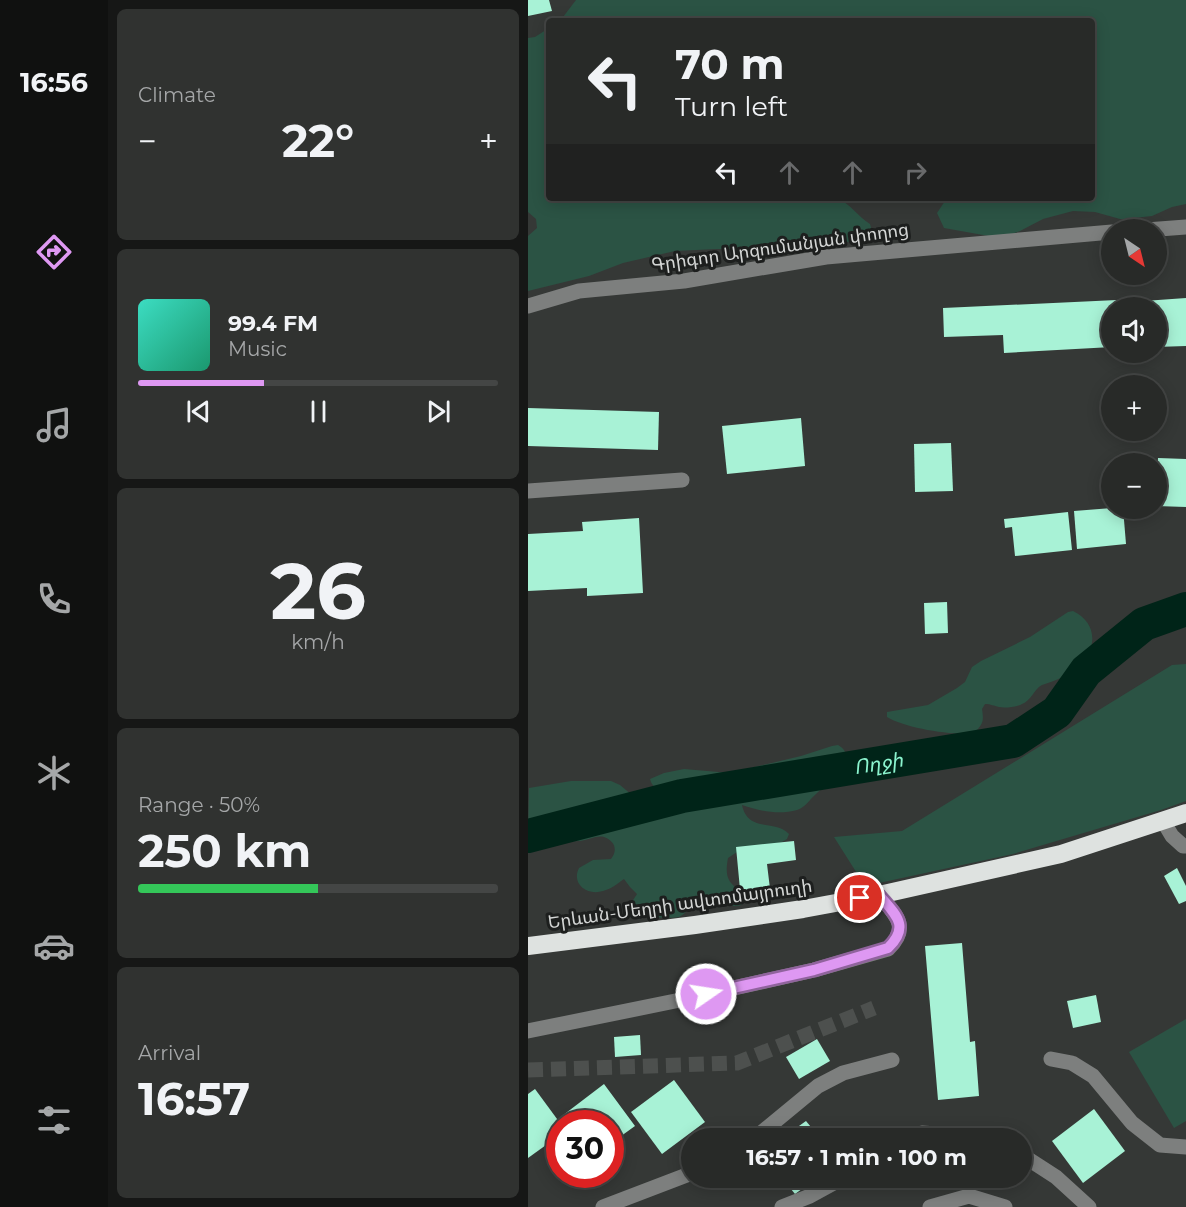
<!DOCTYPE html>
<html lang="en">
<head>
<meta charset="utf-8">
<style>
  body { margin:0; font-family:Montserrat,"Noto Sans Armenian",sans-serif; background:#303230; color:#f1f3f6; height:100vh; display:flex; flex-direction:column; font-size:22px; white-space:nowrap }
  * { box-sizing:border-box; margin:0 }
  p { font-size:20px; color:#a5a7a8 }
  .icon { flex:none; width:33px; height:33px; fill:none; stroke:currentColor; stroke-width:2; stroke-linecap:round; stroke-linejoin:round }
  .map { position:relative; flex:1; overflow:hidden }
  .panel { display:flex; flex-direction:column; gap:9px; padding:9px; background:#161716; width:420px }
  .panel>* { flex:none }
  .hud { position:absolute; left:18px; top:18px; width:549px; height:183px; border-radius:6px; box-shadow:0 3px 15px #0003,0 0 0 2px #444645; background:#282a28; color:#f1f3f6; overflow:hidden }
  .needle { width:39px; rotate:145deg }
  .fabs { position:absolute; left:573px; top:219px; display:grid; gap:12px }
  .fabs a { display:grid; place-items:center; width:66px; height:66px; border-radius:50%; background:#282a28; box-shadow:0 3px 15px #0003,0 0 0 2px #444645; font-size:30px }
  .speed { position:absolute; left:18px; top:1110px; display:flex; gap:12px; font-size:30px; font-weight:700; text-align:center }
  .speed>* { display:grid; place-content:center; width:78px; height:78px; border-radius:50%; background:#282a28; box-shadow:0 3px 15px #0003,0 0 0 2px #444645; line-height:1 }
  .speed .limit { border:9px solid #d22; background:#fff; color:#111 }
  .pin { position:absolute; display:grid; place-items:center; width:51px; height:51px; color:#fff; margin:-26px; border:3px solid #fff; border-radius:50%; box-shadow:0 2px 6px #0007 }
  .me { position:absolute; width:66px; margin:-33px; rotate:77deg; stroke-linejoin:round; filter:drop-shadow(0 0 4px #0008) }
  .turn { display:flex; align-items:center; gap:21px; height:126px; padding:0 30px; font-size:27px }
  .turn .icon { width:78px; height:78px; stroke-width:2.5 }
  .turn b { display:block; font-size:42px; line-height:51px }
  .lanes { display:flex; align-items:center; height:57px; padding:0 30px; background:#0003; justify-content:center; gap:30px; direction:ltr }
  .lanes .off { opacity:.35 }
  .big { font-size:45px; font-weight:700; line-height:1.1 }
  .panel .tile { flex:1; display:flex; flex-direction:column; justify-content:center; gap:9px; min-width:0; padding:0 21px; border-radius:9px; background:#303230 }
  .panel .dial { align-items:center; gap:0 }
  .dial b { font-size:78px; line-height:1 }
  .song { display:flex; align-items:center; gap:18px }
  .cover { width:72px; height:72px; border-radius:9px; background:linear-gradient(135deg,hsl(170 70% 55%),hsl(160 70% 35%)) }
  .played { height:6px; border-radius:3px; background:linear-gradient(90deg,#de98f2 35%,#444645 35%) }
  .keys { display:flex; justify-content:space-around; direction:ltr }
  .heat { display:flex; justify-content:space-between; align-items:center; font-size:33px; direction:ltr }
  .charge { height:9px; border-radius:4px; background:linear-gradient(90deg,#34c759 50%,#444645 0) }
  .trip { position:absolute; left:153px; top:1128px; width:351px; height:60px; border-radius:30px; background:#282a28; box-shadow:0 3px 15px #0003,0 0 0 2px #444645; font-weight:700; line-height:60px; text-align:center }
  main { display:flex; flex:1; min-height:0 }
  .tab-bar { display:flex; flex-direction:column; width:108px; justify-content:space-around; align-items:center; background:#101110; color:#a5a7a8 }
  .tab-bar .icon { width:42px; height:42px }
  .tab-bar .on { color:#de98f2 }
  .tab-bar b { font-size:27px; color:#f1f3f6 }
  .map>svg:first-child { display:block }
</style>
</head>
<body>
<main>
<nav class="tab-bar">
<b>16:56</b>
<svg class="icon on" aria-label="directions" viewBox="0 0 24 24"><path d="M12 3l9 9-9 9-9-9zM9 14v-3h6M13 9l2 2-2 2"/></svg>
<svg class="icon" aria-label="music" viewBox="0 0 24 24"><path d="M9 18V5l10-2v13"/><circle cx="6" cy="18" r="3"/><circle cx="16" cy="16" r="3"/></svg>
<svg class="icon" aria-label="phone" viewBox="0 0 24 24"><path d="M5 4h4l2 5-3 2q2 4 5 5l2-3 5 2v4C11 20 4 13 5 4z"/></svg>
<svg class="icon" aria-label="climate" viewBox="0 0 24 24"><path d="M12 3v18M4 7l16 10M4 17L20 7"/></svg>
<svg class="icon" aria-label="car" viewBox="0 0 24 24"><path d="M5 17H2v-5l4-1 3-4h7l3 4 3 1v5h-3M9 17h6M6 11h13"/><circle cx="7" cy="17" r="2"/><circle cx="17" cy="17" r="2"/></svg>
<svg class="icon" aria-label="filters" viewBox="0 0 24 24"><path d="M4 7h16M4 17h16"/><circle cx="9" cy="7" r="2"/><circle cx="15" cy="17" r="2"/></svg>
</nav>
<section class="panel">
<div class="tile"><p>Climate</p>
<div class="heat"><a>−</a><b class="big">22°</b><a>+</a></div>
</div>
<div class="tile">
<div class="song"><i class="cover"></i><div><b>99.4 FM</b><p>Music</p></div></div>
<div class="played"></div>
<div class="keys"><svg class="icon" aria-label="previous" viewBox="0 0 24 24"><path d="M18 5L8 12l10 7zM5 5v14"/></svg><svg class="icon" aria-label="pause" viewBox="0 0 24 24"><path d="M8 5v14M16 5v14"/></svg><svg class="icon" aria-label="next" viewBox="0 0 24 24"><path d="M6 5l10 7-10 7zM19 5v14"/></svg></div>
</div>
<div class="tile dial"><b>26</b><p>km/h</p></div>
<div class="tile"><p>Range · 50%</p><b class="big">250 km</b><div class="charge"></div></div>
<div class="tile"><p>Arrival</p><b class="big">16:57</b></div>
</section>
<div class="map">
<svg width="658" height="1207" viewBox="0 0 658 1207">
  <rect width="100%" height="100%" fill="#353836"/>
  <!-- green -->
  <g fill="#2b5344">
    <path d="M48 0H658V204L644 207 624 216 597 219H592L567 212 545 211 515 219 492 231 472 238 416 228 409 213 419 198H564V21H32Z"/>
    <path d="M21 28V198H279C289 201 301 195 310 199 323 204 330 217 342 224L345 235 338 241 273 244 231 249H189L147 251 95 263 61 276 0 291V236L9 228 8 219 0 212V38L7 37Z"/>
    <path d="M545 611C568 622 571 647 551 665 545 670 536 677 528 680 524 682 519 683 514 685 506 689 503 701 494 704 489 707 477 708 471 707 466 706 463 704 457 704L454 709C456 722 455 724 446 733 425 736 377 728 359 717V712L400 705 429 688 437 682 444 667 453 661 502 637 540 612Z"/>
    <path d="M658 664V801L633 810 485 854 337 886 306 837 374 831 644 665Z"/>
    <path d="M310 745C334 758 297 785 287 795 281 800 278 807 269 810 251 815 231 811 214 805 220 833 247 819 261 834L259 839 254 842 209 852 200 858C194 889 211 882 217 902 205 913 198 899 187 898 184 897 181 899 178 900 175 900 171 900 168 902 161 905 159 914 151 917 143 919 109 917 105 911 101 904 106 899 109 894L102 887 96 879C89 884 83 889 75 891 59 896 43 884 51 868L65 860 83 859C90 850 87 841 76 837 69 835 60 840 52 841 35 842 17 841 0 839L1 788 43 781H83L92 785 104 795 118 803 145 805 161 807 185 802 190 799 189 793 174 787 133 789C127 788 124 786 122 779L136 773 156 769 202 773 273 756 304 746Z"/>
    <path d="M658 1019V1121L646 1128 601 1052Z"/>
  </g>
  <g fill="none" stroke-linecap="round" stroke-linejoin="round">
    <!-- river -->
    <path stroke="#002418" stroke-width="34" id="s1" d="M0 836 154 796 485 741 529 712 558 671 616 624 658 609"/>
  </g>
  <!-- building -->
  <g fill="#a8f2d6">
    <path d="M0 0H21L24 11 0 16Z"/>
    <path d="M658 298V346L628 347V308H616V301Z"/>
    <path d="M610 299V308H584V347L476 353 475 335 416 337 415 308Z"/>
    <path d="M0 408 131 412 130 450 0 446Z"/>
    <path d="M273 418 277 466 199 474 194 426Z"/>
    <path d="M423 443 425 491 387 492 386 444Z"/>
    <path d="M630 458 658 459V507L628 506Z"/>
    <path d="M584 508H595L598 544 549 549 546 511Z"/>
    <path d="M540 512 544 550 487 556 484 527 477 528 476 519Z"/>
    <path d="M111 518 115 593 59 596V588L0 591V534L55 531 54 522Z"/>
    <path d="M419 602 420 633 397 634 396 603Z"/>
    <path d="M266 841 268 860 239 864 243 897 213 900 208 847Z"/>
    <path d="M649 868 658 886V901L651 904 636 876Z"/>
    <path d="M434 943 442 1042 447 1041 451 1096 410 1100 397 946Z"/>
    <path d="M568 995 573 1022 545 1028 539 1001Z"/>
    <path d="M112 1035 113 1055 87 1057 86 1037Z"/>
    <path d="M289 1039 302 1061 271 1079 258 1057Z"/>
    <path d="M146 1080 177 1122 134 1154 103 1112Z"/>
    <path d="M76 1084 107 1126 82 1144V1124H39L34 1116Z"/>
    <path d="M7 1089 32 1123V1135L0 1158V1094Z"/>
    <path d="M566 1109 597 1151 555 1183 524 1141Z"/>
    <path d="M278 1121 292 1138H254Z"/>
    <path d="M254 1178H289L267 1194Z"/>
    <path d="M389 1178H448V1181L389 1183Z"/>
  </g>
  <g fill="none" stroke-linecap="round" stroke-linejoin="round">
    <!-- minor-tunnel -->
    <path stroke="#4d504e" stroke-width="15" stroke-dasharray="15 8" stroke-linecap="butt" d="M0 1070 209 1063 346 1008"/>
    <!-- minor -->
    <g stroke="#7d7f7e" stroke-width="15">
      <path d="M618 230 658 227"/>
      <path d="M0 306 51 291 156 281 298 257 584 232"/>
      <path d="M0 491 154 480"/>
      <path d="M635 821 644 836 655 846H658"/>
      <path d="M0 1031 157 999 286 970 360 949C383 927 367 914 351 895"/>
      <path d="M523 1059 544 1063 565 1076 604 1123 632 1145 658 1147"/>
      <path d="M227 1138 290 1086 315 1073 364 1060"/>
      <path d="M368 1138 394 1133 454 1137 458 1138"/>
      <path d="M494 1155 528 1177 561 1207"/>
      <path d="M75 1207 164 1173"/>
      <path d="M254 1207 282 1196 315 1178"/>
      <path d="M402 1207 441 1196 477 1207"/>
    </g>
    <!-- highway -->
    <path stroke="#dee2e0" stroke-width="18" d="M0 946 167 925 275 909 351 895 533 854 658 813"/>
  </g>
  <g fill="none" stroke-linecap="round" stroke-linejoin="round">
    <!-- route casing -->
    <g stroke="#90639d" stroke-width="15">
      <path id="route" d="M178 994 286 970 360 948C383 926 367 914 351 895L332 898"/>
    </g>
    <!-- route -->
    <use href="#route" stroke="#de98f2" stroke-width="10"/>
  </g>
  <g text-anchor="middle" stroke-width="6" stroke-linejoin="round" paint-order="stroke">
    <!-- street labels -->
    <g font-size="18" fill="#d3d5d4" stroke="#1d1f1e">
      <text transform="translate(252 247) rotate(-8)" y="6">Գրիգոր Արզումանյան փողոց</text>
      <text transform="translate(152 904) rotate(-8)" y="6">Երևան-Մեղրի ավտոմայրուղի</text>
    </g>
    <!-- water labels -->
    <g font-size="20" font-style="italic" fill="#8bf5cf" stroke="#1d1f1e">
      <text dy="7" stroke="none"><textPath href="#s1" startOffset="358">Ողջի</textPath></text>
    </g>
  </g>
</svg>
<div class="fabs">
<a><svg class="needle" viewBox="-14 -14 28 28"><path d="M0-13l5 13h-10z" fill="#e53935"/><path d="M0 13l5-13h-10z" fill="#a5a7a8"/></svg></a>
<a><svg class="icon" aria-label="sound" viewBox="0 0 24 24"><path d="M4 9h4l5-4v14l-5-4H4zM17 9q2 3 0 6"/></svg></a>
<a>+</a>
<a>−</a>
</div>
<div class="speed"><div class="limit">30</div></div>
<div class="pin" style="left:332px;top:898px;background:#d93025"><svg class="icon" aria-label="arrive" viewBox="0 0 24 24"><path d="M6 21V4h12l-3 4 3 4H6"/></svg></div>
<svg class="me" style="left:178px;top:994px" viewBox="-20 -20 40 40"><circle r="17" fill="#de98f2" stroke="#fff" stroke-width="3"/><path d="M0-11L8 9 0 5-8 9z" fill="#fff"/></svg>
<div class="trip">16:57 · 1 min · 100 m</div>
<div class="hud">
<div class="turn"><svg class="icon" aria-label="left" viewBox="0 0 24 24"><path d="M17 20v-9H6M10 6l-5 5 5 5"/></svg><div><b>70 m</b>Turn left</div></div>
<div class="lanes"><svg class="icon" aria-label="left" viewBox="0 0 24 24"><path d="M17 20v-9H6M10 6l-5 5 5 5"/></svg><svg class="icon off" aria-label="ahead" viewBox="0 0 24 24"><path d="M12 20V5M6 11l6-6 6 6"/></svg><svg class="icon off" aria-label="ahead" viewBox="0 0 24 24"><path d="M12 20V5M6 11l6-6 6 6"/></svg><svg class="icon off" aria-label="right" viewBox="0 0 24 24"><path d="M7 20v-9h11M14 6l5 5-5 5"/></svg></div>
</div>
</div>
</main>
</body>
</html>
